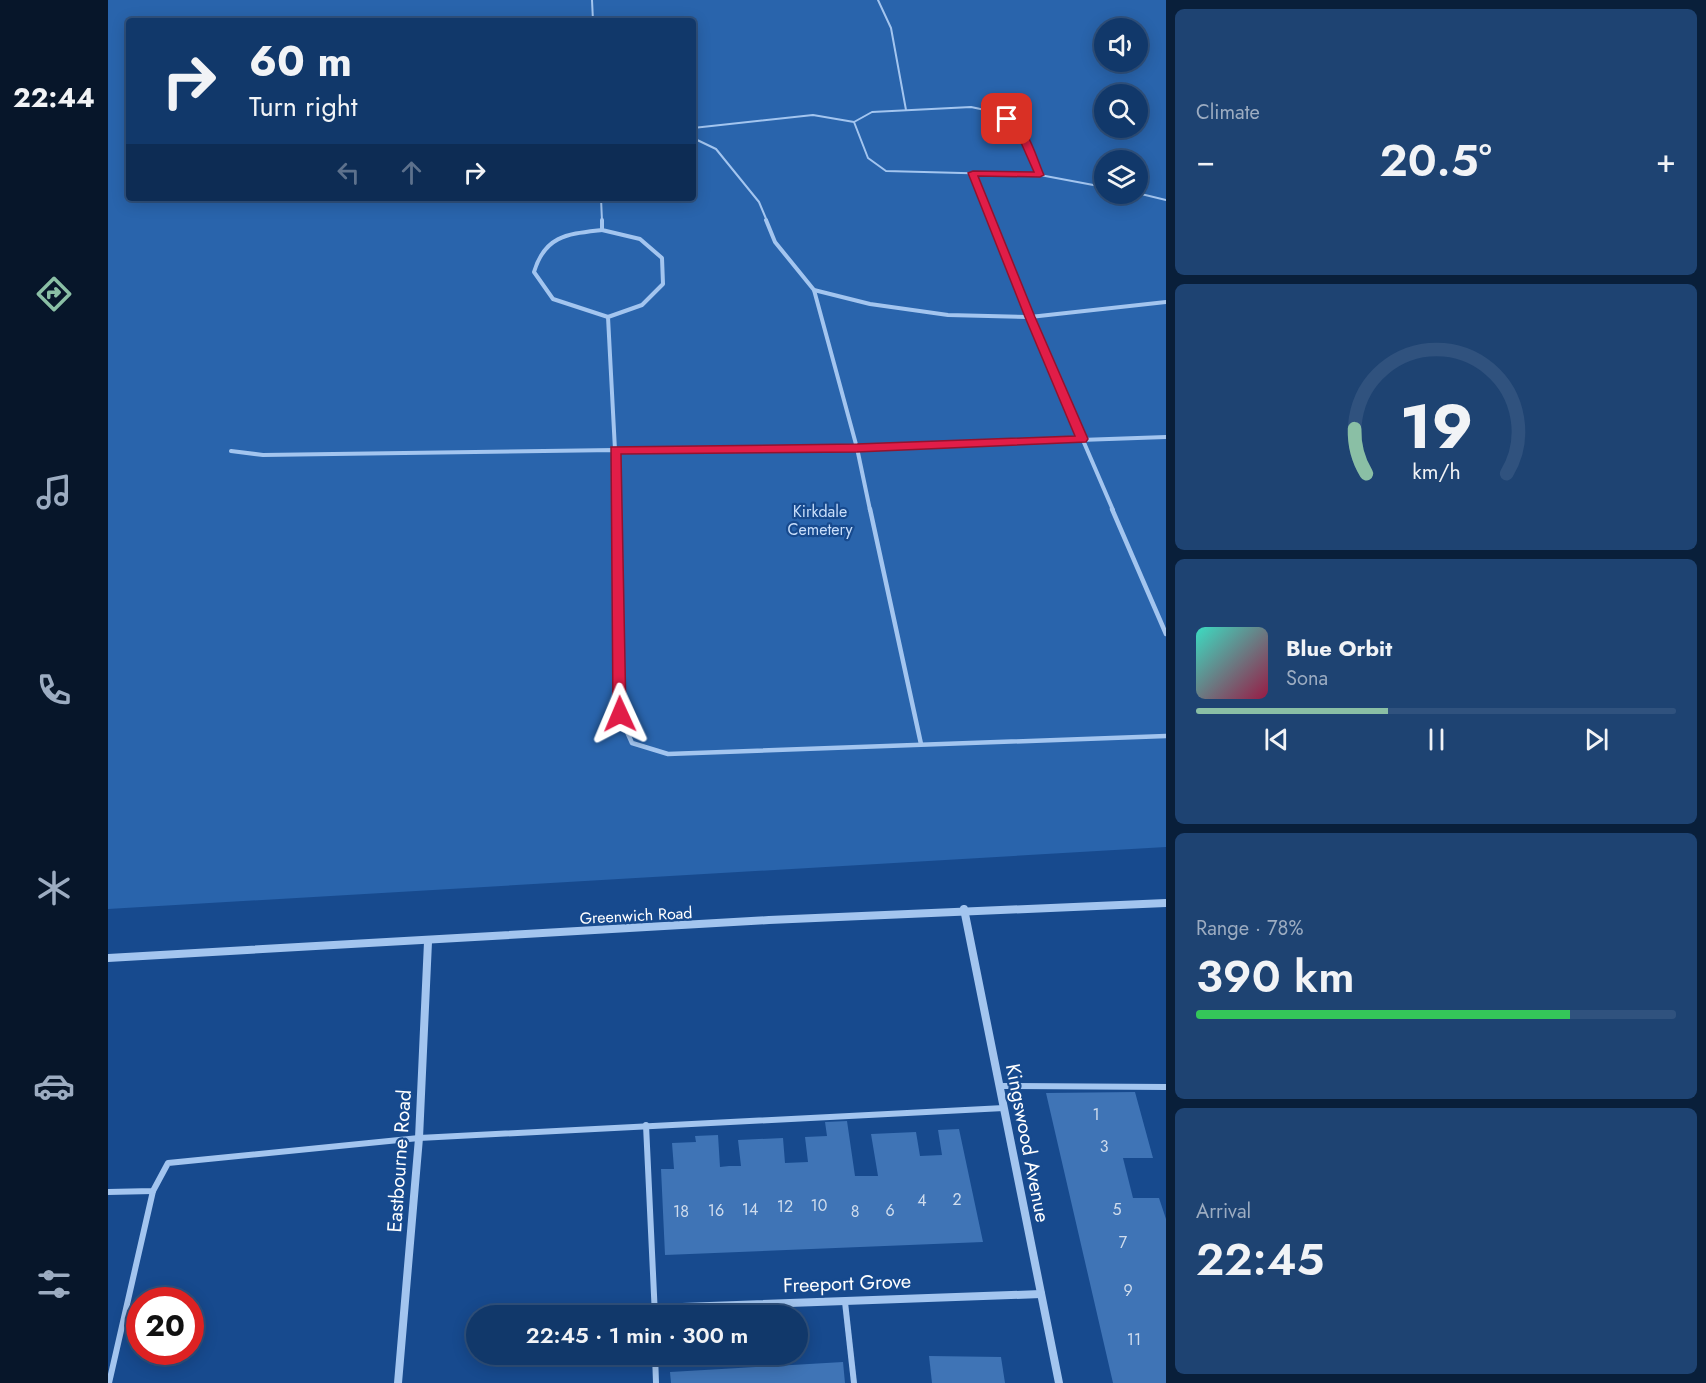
<!DOCTYPE html>
<html lang="en">
<head>
<meta charset="utf-8">
<style>
  body { margin:0; font-family:Jost,sans-serif; background:#1e4372; color:#f1f3f6; height:100vh; display:flex; flex-direction:column; font-size:22px; white-space:nowrap }
  * { box-sizing:border-box; margin:0 }
  p { font-size:20px; color:#9cacc1 }
  .icon { flex:none; width:33px; height:33px; fill:none; stroke:currentColor; stroke-width:2; stroke-linecap:round; stroke-linejoin:round }
  .map { position:relative; flex:1; overflow:hidden }
  .drawer { display:flex; flex-direction:column; gap:9px; padding:9px; background:#091f3a; width:540px }
  .drawer>* { flex:none }
  .banner { position:absolute; left:18px; top:18px; width:570px; height:183px; border-radius:6px; box-shadow:0 3px 15px #0003,0 0 0 2px #30527e; background:#11386a; color:#f1f3f6; overflow:hidden }
  .buttons { position:absolute; left:986px; top:18px; display:grid; gap:12px }
  .buttons a { display:grid; place-items:center; width:54px; height:54px; border-radius:50%; background:#11386a; box-shadow:0 3px 15px #0003,0 0 0 2px #30527e; font-size:30px }
  .speed { position:absolute; left:18px; top:1287px; display:flex; gap:12px; font-size:30px; font-weight:700; text-align:center }
  .speed>* { display:grid; place-content:center; width:78px; height:78px; border-radius:50%; background:#11386a; box-shadow:0 3px 15px #0003,0 0 0 2px #30527e; line-height:1 }
  .speed .limit { border:9px solid #d22; background:#fff; color:#111 }
  .pin { position:absolute; display:grid; place-items:center; width:51px; height:51px; color:#fff; margin:-26px; border-radius:12px; box-shadow:0 3px 9px #0006 }
  .me { position:absolute; width:66px; margin:-33px; rotate:359deg; stroke-linejoin:round; filter:drop-shadow(0 0 4px #0008) }
  .turn { display:flex; align-items:center; gap:21px; height:126px; padding:0 24px; font-size:27px }
  .turn .icon { width:78px; height:78px; stroke-width:2.5 }
  .turn b { display:block; font-size:42px; line-height:51px }
  .lanes { display:flex; align-items:center; height:57px; padding:0 24px; background:#0003; justify-content:center; gap:30px; direction:ltr }
  .lanes .off { opacity:.35 }
  .big { font-size:45px; font-weight:600; line-height:1.1 }
  .drawer .widget { flex:1; display:flex; flex-direction:column; justify-content:center; gap:9px; min-width:0; padding:0 21px; border-radius:9px; background:#1e4372 }
  .drawer .dial { align-items:center; gap:0 }
  .dial svg { height:156px; overflow:visible; fill:none; stroke:#30527e; stroke-width:7; stroke-linecap:round; text-anchor:middle }
  .dial text { fill:#f1f3f6; stroke:none }
  .song { display:flex; align-items:center; gap:18px }
  .cover { width:72px; height:72px; border-radius:9px; background:linear-gradient(135deg,hsl(170 70% 55%),hsl(340 70% 35%)) }
  .played { height:6px; border-radius:3px; background:linear-gradient(90deg,#8abfa5 40%,#30527e 40%) }
  .keys { display:flex; justify-content:space-around; direction:ltr }
  .heat { display:flex; justify-content:space-between; align-items:center; font-size:33px; direction:ltr }
  .charge { height:9px; border-radius:4px; background:linear-gradient(90deg,#34c759 78%,#30527e 0) }
  .trip { position:absolute; left:358px; top:1305px; width:342px; height:60px; border-radius:30px; background:#11386a; box-shadow:0 3px 15px #0003,0 0 0 2px #30527e; font-weight:600; line-height:60px; text-align:center }
  main { display:flex; flex:1; min-height:0 }
  .tab-bar { display:flex; flex-direction:column; width:108px; justify-content:space-around; align-items:center; background:#07162a; color:#9cacc1 }
  .tab-bar .icon { width:42px; height:42px }
  .tab-bar .active { color:#8abfa5 }
  .tab-bar b { font-size:27px; color:#f1f3f6 }
  .map>svg:first-child { display:block }
</style>
</head>
<body>
<main>
<nav class="tab-bar">
<b>22:44</b>
<svg class="icon active" aria-label="directions" viewBox="0 0 24 24"><path d="M12 3l9 9-9 9-9-9zM9 14v-3h6M13 9l2 2-2 2"/></svg>
<svg class="icon" aria-label="music" viewBox="0 0 24 24"><path d="M9 18V5l10-2v13"/><circle cx="6" cy="18" r="3"/><circle cx="16" cy="16" r="3"/></svg>
<svg class="icon" aria-label="phone" viewBox="0 0 24 24"><path d="M5 4h4l2 5-3 2q2 4 5 5l2-3 5 2v4C11 20 4 13 5 4z"/></svg>
<svg class="icon" aria-label="climate" viewBox="0 0 24 24"><path d="M12 3v18M4 7l16 10M4 17L20 7"/></svg>
<svg class="icon" aria-label="car" viewBox="0 0 24 24"><path d="M5 17H2v-5l4-1 3-4h7l3 4 3 1v5h-3M9 17h6M6 11h13"/><circle cx="7" cy="17" r="2"/><circle cx="17" cy="17" r="2"/></svg>
<svg class="icon" aria-label="filters" viewBox="0 0 24 24"><path d="M4 7h16M4 17h16"/><circle cx="9" cy="7" r="2"/><circle cx="15" cy="17" r="2"/></svg>
</nav>
<div class="map">
<svg width="1058" height="1383" viewBox="0 0 1058 1383">
  <rect width="100%" height="100%" fill="#174a8e"/>
  <!-- green -->
  <path fill="#2964ac" fill-rule="evenodd" d="M0 0H1058V847L0 909ZM21 21H585V198H21ZM996 28H1029V62H996ZM996 94H1029V128H996ZM996 160H1029V194H996Z"/>
  <!-- building -->
  <g fill="#3f74b6">
    <path d="M1027 1092 1045 1158H1015L1025 1198H1051L1058 1219V1383H1005L938 1093Z"/>
    <path d="M739 1121 747 1176H770L763 1134 808 1132 812 1156 834 1155 830 1130 851 1129 875 1242 557 1255 553 1169H566L564 1143 588 1142 587 1136 610 1135 612 1167 621 1166H633L630 1140 675 1138 677 1163 700 1162 697 1137 719 1136 717 1122Z"/>
    <path d="M821 1356 893 1357 897 1383H824Z"/>
    <path d="M735 1362 737 1383H563L562 1372Z"/>
  </g>
  <g fill="none" stroke-linecap="round" stroke-linejoin="round">
    <!-- service-far3 -->
    <g stroke="#a3c5ef" stroke-width="2">
      <path d="M484 0 485 21"/>
      <path d="M770 0 783 28 798 110"/>
      <path d="M863 107C913 116 913 133 932 175L778 171 760 158 746 122 764 112Z"/>
      <path d="M585 128 705 115 746 122"/>
      <path d="M585 138 608 149 651 202 659 221"/>
      <path d="M865 173 884 221"/>
      <path d="M932 175 996 187"/>
      <path d="M1029 193 1058 200"/>
      <path d="M493 198 494 221"/>
    </g>
    <!-- service-far2 -->
    <g stroke="#a3c5ef" stroke-width="4">
      <path d="M494 220V230L532 239 554 258 555 284 534 305 500 317 507 450 749 448 1058 437"/>
      <path d="M658 220 667 242 706 290 762 304 840 315 922 317 1058 302"/>
      <path d="M884 220 922 317 1005 510"/>
      <path d="M494 230C460 234 437 235 426 272L445 299 500 317"/>
      <path d="M706 290 749 448 762 510"/>
      <path d="M123 451 155 455 507 450 508 510"/>
    </g>
    <!-- service-far1 -->
    <g stroke="#a3c5ef" stroke-width="4.5">
      <path d="M508 509 511 714 524 743 560 754 1058 736"/>
      <path d="M762 509 813 744"/>
      <path d="M1004 509 1058 634"/>
    </g>
    <!-- service -->
    <g stroke="#a3c5ef" stroke-width="6">
      <path d="M892 1086 1058 1087"/>
      <path d="M538 1125 547 1316"/>
      <path d="M0 1192 45 1191 60 1163 311 1138 896 1108"/>
      <path d="M737 1302 746 1383"/>
      <path d="M547 1354 548 1383"/>
      <path d="M1 1383 45 1191"/>
    </g>
    <!-- minor -->
    <g stroke="#a3c5ef" stroke-width="8">
      <path d="M856 909 951 1383"/>
      <path d="M0 958 661 920 1058 903"/>
      <path d="M547 1308 933 1294"/>
      <path d="M290 1383 311 1138 320 942"/>
    </g>
  </g>
  <!-- route -->
  <path fill="#e11d48" stroke="#92132f" stroke-width="1.5" d="M896 118C919 117 928 158 936 175L932 177 870 176 927 317 980 439 978 442 749 452 513 454 518 714 516 718H507L505 714 503 447 749 444 967 436 917 317 860 173 865 171 926 172 907 129 896 121Z"/>
  <g text-anchor="middle" stroke-width="4.5" stroke-linejoin="round" paint-order="stroke">
    <!-- park labels -->
    <g font-size="16" fill="#c9dffb" stroke="#174a8e">
      <text x="712" y="517">Kirkdale<tspan x="712" dy="18">Cemetery</tspan></text>
    </g>
    <!-- street labels -->
    <g font-size="16" fill="#fff" stroke="#174a8e">
      <text transform="translate(528 915) rotate(-3)" y="6">Greenwich Road</text>
    </g>
    <!-- near-number labels -->
    <g font-size="16" fill="#cfdced">
      <text x="988" y="1120">1</text>
      <text x="996" y="1152">3</text>
      <text x="849" y="1205">2</text>
      <text x="814" y="1206">4</text>
      <text x="711" y="1211">10</text>
      <text x="677" y="1212">12</text>
      <text x="642" y="1215">14</text>
      <text x="1009" y="1215">5</text>
      <text x="608" y="1216">16</text>
      <text x="782" y="1216">6</text>
      <text x="573" y="1217">18</text>
      <text x="747" y="1217">8</text>
      <text x="1015" y="1248">7</text>
      <text x="1020" y="1296">9</text>
      <text x="1026" y="1345">11</text>
    </g>
    <!-- near-street labels -->
    <g font-size="20" fill="#fff" stroke="#174a8e">
      <text transform="translate(920 1143) rotate(79)" y="7">Kingswood Avenue</text>
      <text transform="translate(291 1161) rotate(-86)" y="7">Eastbourne Road</text>
      <text transform="translate(739 1283) rotate(-2)" y="7">Freeport Grove</text>
    </g>
  </g>
</svg>
<div class="buttons">
<a><svg class="icon" aria-label="sound" viewBox="0 0 24 24"><path d="M4 9h4l5-4v14l-5-4H4zM17 9q2 3 0 6"/></svg></a>
<a><svg class="icon" aria-label="search" viewBox="0 0 24 24"><circle cx="10" cy="10" r="6"/><path d="M15 15l6 6"/></svg></a>
<a><svg class="icon" aria-label="layers" viewBox="0 0 24 24"><path d="M12 4l9 5-9 5-9-5zM3 14l9 5 9-5"/></svg></a>
</div>
<div class="speed"><div class="limit">20</div></div>
<div class="pin" style="left:899px;top:119px;background:#d93025"><svg class="icon" aria-label="arrive" viewBox="0 0 24 24"><path d="M6 21V4h12l-3 4 3 4H6"/></svg></div>
<svg class="me" style="left:512px;top:714px" viewBox="-20 -20 40 40"><path d="M0-17L14 15 0 8-14 15z" fill="#e11d48" stroke="#fff" stroke-width="4"/></svg>
<div class="trip">22:45 · 1 min · 300 m</div>
<div class="banner">
<div class="turn"><svg class="icon" aria-label="right" viewBox="0 0 24 24"><path d="M7 20v-9h11M14 6l5 5-5 5"/></svg><div><b>60 m</b>Turn right</div></div>
<div class="lanes"><svg class="icon off" aria-label="left" viewBox="0 0 24 24"><path d="M17 20v-9H6M10 6l-5 5 5 5"/></svg><svg class="icon off" aria-label="ahead" viewBox="0 0 24 24"><path d="M12 20V5M6 11l6-6 6 6"/></svg><svg class="icon" aria-label="right" viewBox="0 0 24 24"><path d="M7 20v-9h11M14 6l5 5-5 5"/></svg></div>
</div>
</div>
<section class="drawer">
<div class="widget"><p>Climate</p>
<div class="heat"><a>−</a><b class="big">20.5°</b><a>+</a></div>
</div>
<div class="widget dial"><svg viewBox="0 0 100 80">
<path d="M14 69A42 42 0 1 1 86 69"/>
<path d="M14 69A42 42 0 0 1 8 46" stroke="#8abfa5"/>
<text x="50" y="56" font-size="32" font-weight="700">19</text>
<text x="50" y="72" font-size="11">km/h</text>
</svg></div>
<div class="widget">
<div class="song"><i class="cover"></i><div><b>Blue Orbit</b><p>Sona</p></div></div>
<div class="played"></div>
<div class="keys"><svg class="icon" aria-label="previous" viewBox="0 0 24 24"><path d="M18 5L8 12l10 7zM5 5v14"/></svg><svg class="icon" aria-label="pause" viewBox="0 0 24 24"><path d="M8 5v14M16 5v14"/></svg><svg class="icon" aria-label="next" viewBox="0 0 24 24"><path d="M6 5l10 7-10 7zM19 5v14"/></svg></div>
</div>
<div class="widget"><p>Range · 78%</p><b class="big">390 km</b><div class="charge"></div></div>
<div class="widget"><p>Arrival</p><b class="big">22:45</b></div>
</section>
</main>
</body>
</html>
